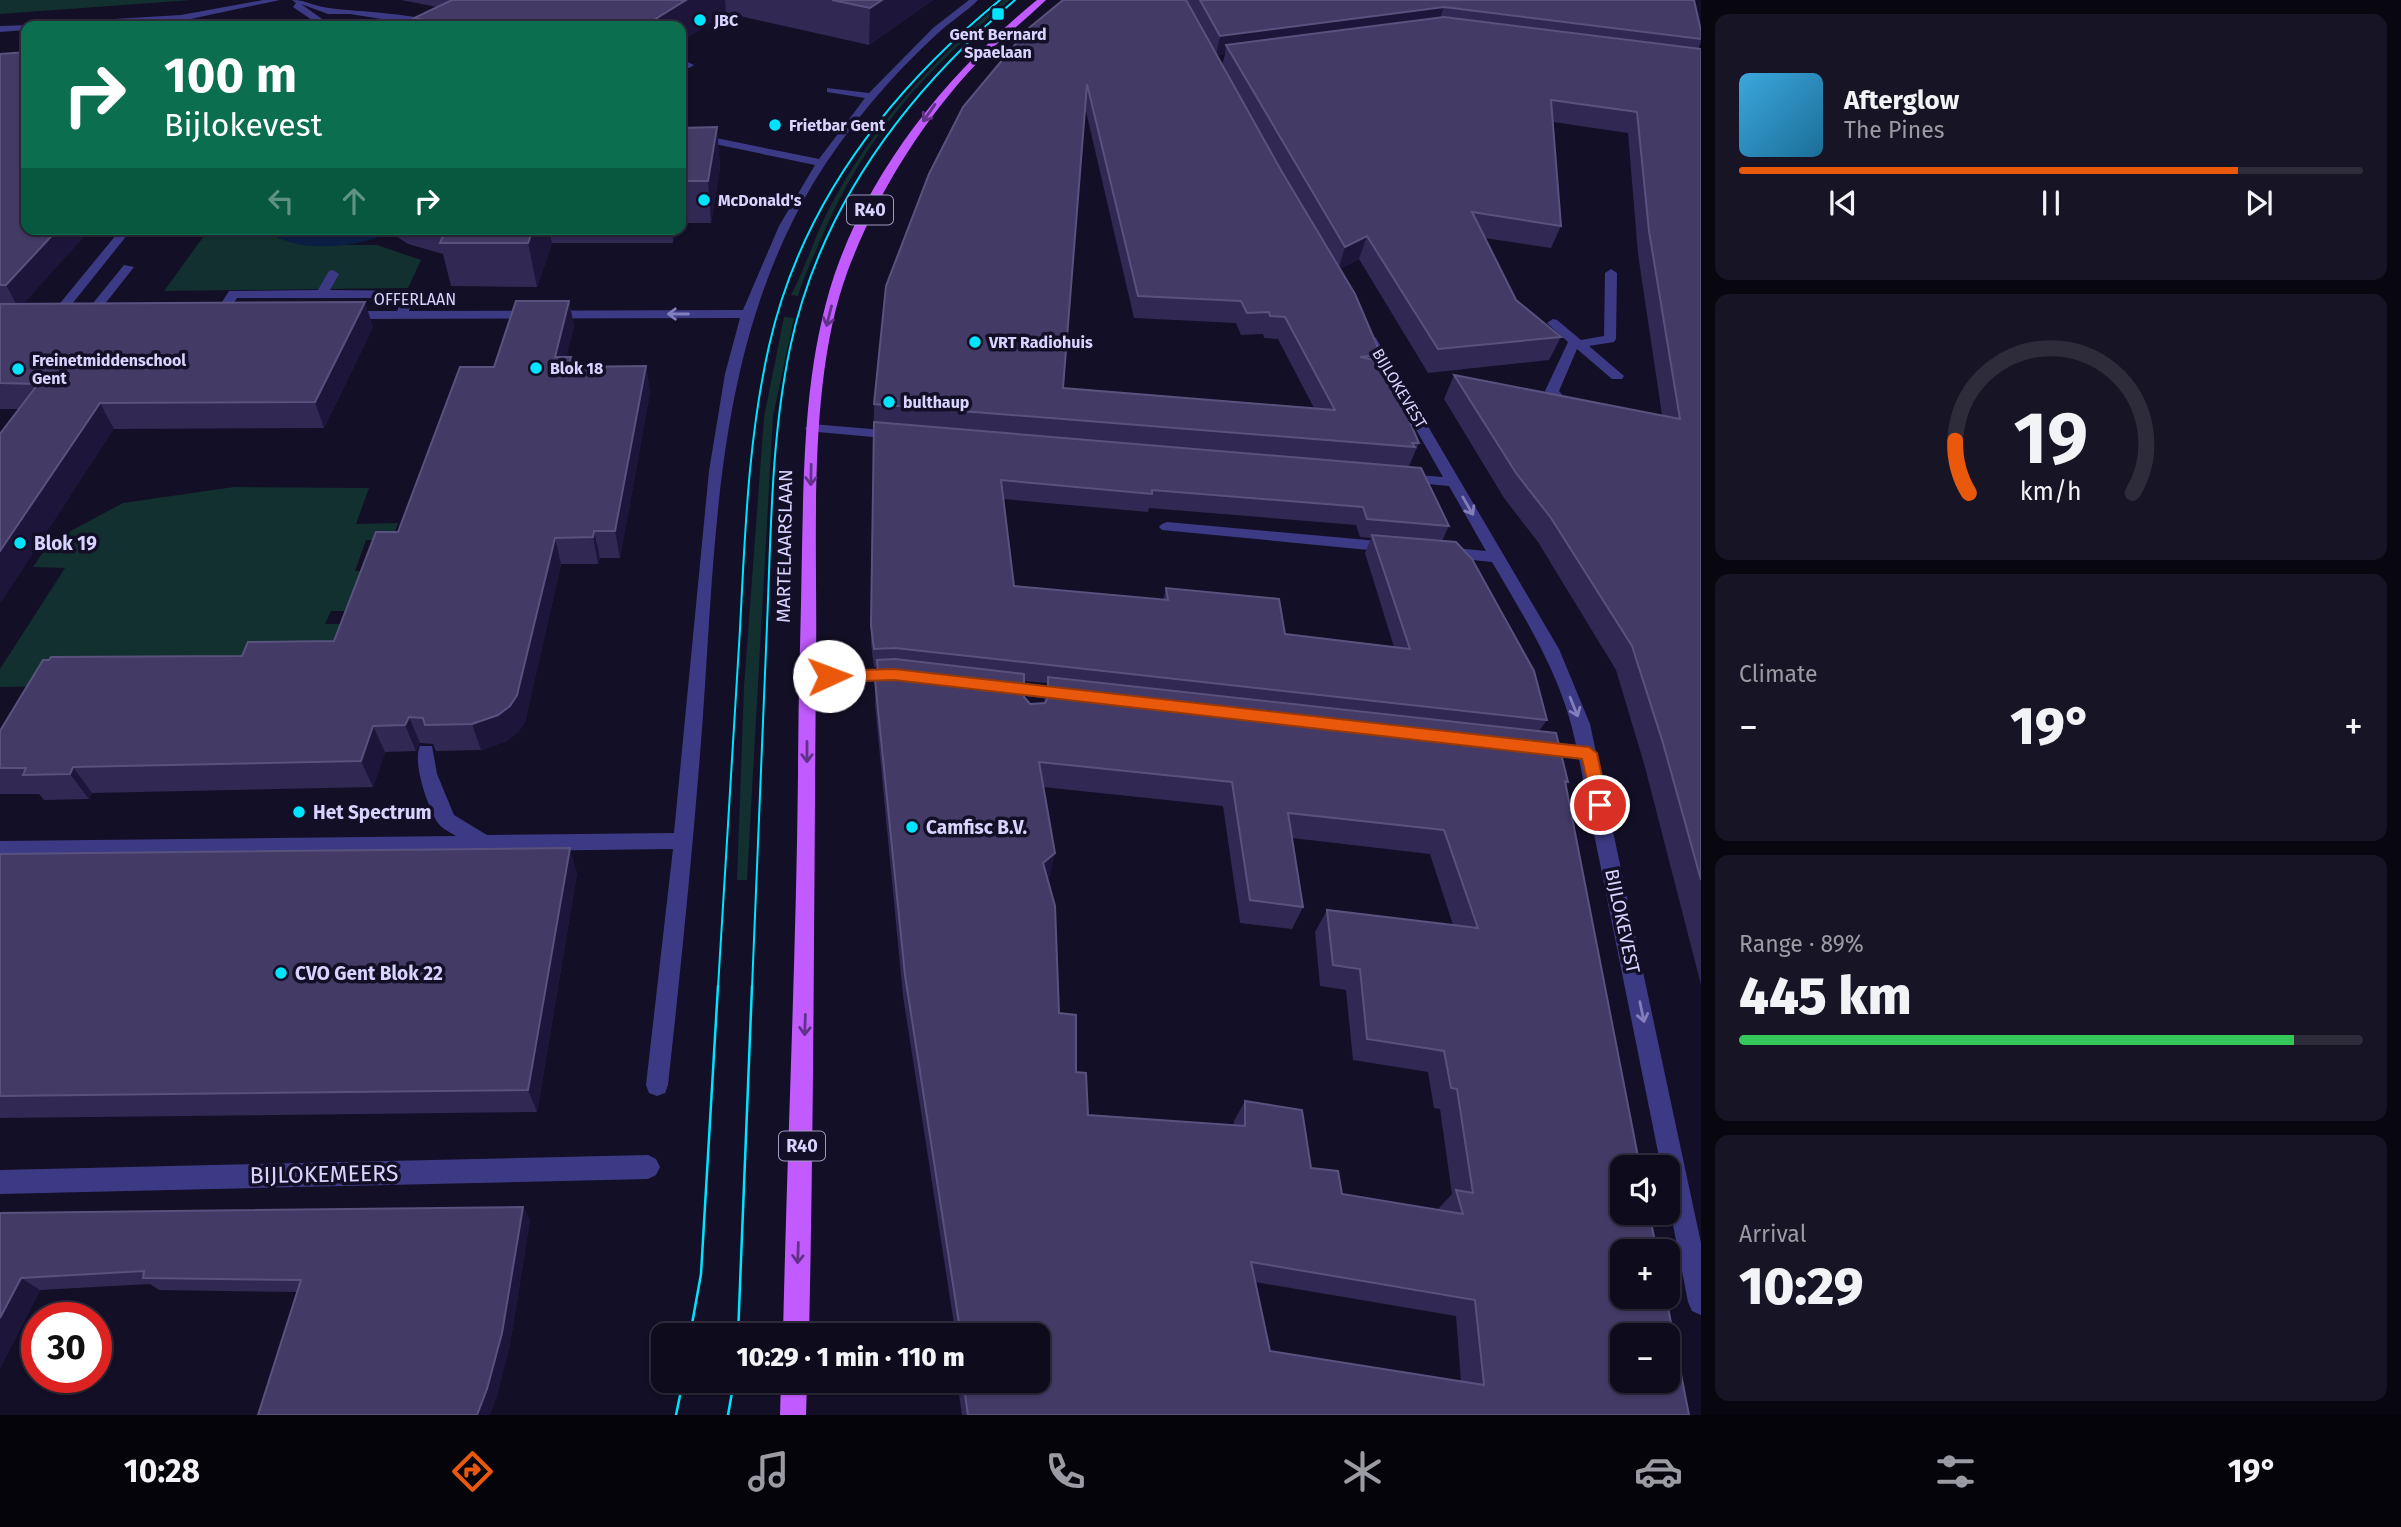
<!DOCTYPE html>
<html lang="en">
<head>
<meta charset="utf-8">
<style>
  body { margin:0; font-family:"Fira Sans",sans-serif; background:#171425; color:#f1f3f6; height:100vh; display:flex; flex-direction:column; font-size:26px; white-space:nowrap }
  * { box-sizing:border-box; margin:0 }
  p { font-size:23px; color:#9b9ba3 }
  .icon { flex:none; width:38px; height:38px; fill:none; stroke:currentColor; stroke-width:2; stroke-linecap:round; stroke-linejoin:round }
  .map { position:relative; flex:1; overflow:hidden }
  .panel { display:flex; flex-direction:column; gap:14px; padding:14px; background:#08060f; width:700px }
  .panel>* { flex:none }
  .hud { position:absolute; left:21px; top:21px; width:665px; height:214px; border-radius:14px; box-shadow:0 2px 5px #0004,0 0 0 2px #2e2b3b; background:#0b6e4f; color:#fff; overflow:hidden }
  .buttons { position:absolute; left:1610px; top:1155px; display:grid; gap:14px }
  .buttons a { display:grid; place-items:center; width:70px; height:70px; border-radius:14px; background:#0e0b1c; box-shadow:0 2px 5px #0004,0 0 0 2px #2e2b3b; font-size:35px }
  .speed { position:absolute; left:21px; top:1302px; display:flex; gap:14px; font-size:35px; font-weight:700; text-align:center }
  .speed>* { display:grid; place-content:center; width:91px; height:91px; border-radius:50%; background:#0e0b1c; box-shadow:0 2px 5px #0004,0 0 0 2px #2e2b3b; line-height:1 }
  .speed .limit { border:10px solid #d22; background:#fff; color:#111 }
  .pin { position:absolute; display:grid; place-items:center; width:60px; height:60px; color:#fff; margin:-30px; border:4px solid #fff; border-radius:50%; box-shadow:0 2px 7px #0007 }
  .me { position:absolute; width:77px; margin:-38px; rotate:88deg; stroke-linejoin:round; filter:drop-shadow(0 0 5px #0008) }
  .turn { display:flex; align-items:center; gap:24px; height:147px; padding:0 28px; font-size:32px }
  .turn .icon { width:91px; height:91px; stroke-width:2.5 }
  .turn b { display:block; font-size:49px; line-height:60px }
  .lanes { display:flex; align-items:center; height:66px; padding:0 28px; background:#0003; justify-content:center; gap:35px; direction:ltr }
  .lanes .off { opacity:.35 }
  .big { font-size:52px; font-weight:800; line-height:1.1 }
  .panel .widget { flex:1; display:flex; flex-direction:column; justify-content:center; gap:10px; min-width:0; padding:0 24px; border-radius:14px; background:#171425 }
  .panel .dial { align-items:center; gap:0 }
  .dial svg { height:182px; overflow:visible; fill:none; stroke:#2e2b3b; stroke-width:7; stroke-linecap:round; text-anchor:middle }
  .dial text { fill:#f1f3f6; stroke:none }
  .song { display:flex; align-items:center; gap:21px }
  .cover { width:84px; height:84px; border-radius:10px; background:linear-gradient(135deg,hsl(200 70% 55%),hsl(200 70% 35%)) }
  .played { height:7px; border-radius:4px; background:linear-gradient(90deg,#ea580c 80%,#2e2b3b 80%) }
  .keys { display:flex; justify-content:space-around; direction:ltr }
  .heat { display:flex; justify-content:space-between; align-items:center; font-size:38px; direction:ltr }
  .charge { height:10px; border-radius:5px; background:linear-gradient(90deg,#34c759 89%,#2e2b3b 0) }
  .trip { position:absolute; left:651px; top:1323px; width:399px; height:70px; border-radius:14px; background:#0e0b1c; box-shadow:0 2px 5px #0004,0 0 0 2px #2e2b3b; font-weight:800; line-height:70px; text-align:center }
  .tab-bar { display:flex; height:112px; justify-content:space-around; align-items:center; background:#06040b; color:#9b9ba3 }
  .tab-bar .icon { width:49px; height:49px }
  .tab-bar .active { color:#ea580c }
  .tab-bar b { font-size:32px; color:#f1f3f6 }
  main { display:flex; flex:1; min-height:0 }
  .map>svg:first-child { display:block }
</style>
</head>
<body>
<main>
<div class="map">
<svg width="1701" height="1415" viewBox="0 0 1701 1415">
  <rect width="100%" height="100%" fill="#130f26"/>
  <!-- green -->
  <g fill="#12302f">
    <path d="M0 0H192L0 14Z"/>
    <path d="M1004 0H1010C925 70 863 138 820 241 813 259 803 277 798 296L791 295C806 267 815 235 830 207 874 124 933 60 1004 0Z"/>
    <path d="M209 229H267L278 238 306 245H377L421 260 408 288 164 291Z"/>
    <path d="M784 317 794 318 773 416 747 880H737L744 687 764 417Z"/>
    <path d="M234 487 369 488 356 524 398 523 392 540H366L355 571H378L362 611H331L325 624H356L341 666 62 686 0 687V669L65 568 33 567 50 542 123 503Z"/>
  </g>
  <!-- water -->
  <path fill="#0a1f44" d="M267 229H390L392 232C362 247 292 256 267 229Z"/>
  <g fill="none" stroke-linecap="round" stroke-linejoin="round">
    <!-- minor -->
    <g fill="#3d3a85" fill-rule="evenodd">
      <path d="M263 0H280L181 21 42 26 46 23 181 15Z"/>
      <path d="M292 0C306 0 316 7 329 8 357 12 423 13 444 26H426L350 14H328L301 4 325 21 343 26C319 27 312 20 293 7L296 3Z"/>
      <path d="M969 0H978C966 12 950 22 937 34 890 77 848 127 814 182 714 349 716 541 702 729 693 848 681 966 668 1085L665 1093 657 1096 649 1093 646 1085 673 849 0 857V841L456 836C450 832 442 829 438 823 428 808 412 762 420 746H432L437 774 454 815 487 835 674 833 709 471 725 374 740 318 348 319 342 315 348 311H397L403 298H237L223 319 219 320 213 316 229 291 318 290 329 271 333 270 339 274 330 290 415 291 417 294 409 311 743 310 779 226 815 165 681 137V131L819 159 865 98 827 92V88L869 93 933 28Z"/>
      <path d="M29 25 26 30 0 32V26Z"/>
      <path d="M681 59 694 65 689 68 681 65Z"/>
      <path d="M121 229H132L60 319H52V313Z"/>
      <path d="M124 265 134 267 93 319H85V313Z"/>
      <path d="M1611 269 1617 273 1616 339 1614 342 1589 346 1624 376 1622 379H1612L1577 349 1559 391 1575 410 1568 414 1563 413 1545 391 1568 342 1547 323 1553 319 1557 320 1581 340 1604 336 1605 273Z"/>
      <path d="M1370 334 1376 338 1559 649 1590 724 1701 1243V1315L1692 1311 1688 1302 1668 1199V1167H1661L1579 759 1537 754 1531 752 1528 747 1531 742 1537 740 1576 745C1563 678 1526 620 1492 562L1445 557 1437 552 1445 547 1486 551 1449 486 1405 482 1398 478 1405 474 1443 477 1364 338Z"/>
      <path d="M812 424 895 431 902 435 895 439 807 431 805 428Z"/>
      <path d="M1167 522 1390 542 1398 547 1390 552 1162 530 1159 527 1162 524Z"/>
      <path d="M900 669 909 675 900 681 807 683 798 677 807 671Z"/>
      <path d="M1001 681 1067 689 1073 690 1076 695 1073 700 1067 701 1001 693 995 691 992 687 995 683Z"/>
      <path d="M648 1155 656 1159 660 1167 656 1175 648 1179 0 1194V1170Z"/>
    </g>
    <!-- major -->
    <g fill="#c25bff" fill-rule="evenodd">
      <path d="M1037 0H1046C1024 21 1000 40 978 62 922 121 877 194 848 270 806 383 818 543 816 663 814 887 814 1111 809 1335H783C787 1149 796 963 798 776 798 700 801 625 802 549 804 457 805 365 834 276 871 167 949 72 1037 0Z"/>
      <path d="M781 1381H807L806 1415H780Z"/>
    </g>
    <!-- tram-far1 -->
    <g stroke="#00e5ff" stroke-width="2">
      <path d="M718 988C725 868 733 748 740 629 745 534 748 439 769 346 801 204 889 91 1000 0"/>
      <path d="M752 988C757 867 762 746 767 625 771 533 771 438 790 348 820 206 907 92 1015 0"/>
    </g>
    <!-- tram -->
    <g stroke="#00e5ff" stroke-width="2.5">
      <path d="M690 1335 701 1274 718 986"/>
      <path d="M738 1335 752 986"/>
      <path d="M676 1415 683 1381"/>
      <path d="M728 1415 734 1381"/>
    </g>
  </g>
  <!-- wall -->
  <g fill="#312854" fill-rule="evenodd">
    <path d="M401 0H933L869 45 726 13 681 26H416L414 18 437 7Z"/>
    <path d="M1186 0H1694L1701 39V43L1698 49H1701V985L1645 767 1616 670 1538 542 1504 498 1444 399 1454 375 1662 415 1638 254 1628 133 1553 122 1561 226 1551 248 1485 238 1516 300 1561 337 1549 360 1428 373 1359 259 1340 269 1381 355 1379 361 1419 443 1409 466 1407 467 1449 526 1442 541 1547 720 1539 731 1568 782 1566 785 1614 1038 1689 1415H962L957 1381H1038V1335H951L954 1324 903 996 875 704 876 667H874L871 644 874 404 929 174ZM1225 54 1222 65 1217 55ZM1230 79 1280 167 1295 193 1282 172ZM1085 107 1134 318 1236 323 1241 335 1263 334 1264 338 1278 339 1314 408 1063 388ZM1003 499 1148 512 1149 508 1356 525 1360 537 1371 538 1365 553 1394 647 1285 634 1166 588 1163 600 1014 586ZM1024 681 1047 683 1044 703 1030 704 1024 697ZM1043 787 1223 806 1240 923 1292 929 1303 907 1292 838 1430 854 1453 925 1327 910 1315 932 1320 986 1346 990 1353 1060 1428 1072 1434 1108 1440 1109 1452 1194 1438 1209V1210L1342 1194 1311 1168 1245 1101 1234 1121V1126L1088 1115 1059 1013 1047 879 1050 876ZM1255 1282 1456 1316 1461 1382 1270 1351Z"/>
    <path d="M26 52V229L24 304 373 327 324 428 114 429 19 409H0V54Z"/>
    <path d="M717 127 720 168 711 223H681V128Z"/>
    <path d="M389 229H676L673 243H552L537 287 451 286 443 254 408 244 393 234Z"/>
    <path d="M569 301 574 326 566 357 573 367 646 366 650 392 620 558H600L598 564H561L525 722 518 732 507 741 481 750 436 751 433 744 420 743 416 751 385 752 373 787 92 793 89 799 44 800 39 794H0V731L242 656 334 641 494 367Z"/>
    <path d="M0 854 577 873 537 1112 0 1118Z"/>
    <path d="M523 1207 530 1220 510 1344 496 1399 297 1292 159 1290 150 1284 40 1290 0 1368V1213Z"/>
  </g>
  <!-- shaded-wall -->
  <g fill="#1d163a">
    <path d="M686 0H725L726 13 681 42V26H644Z"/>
    <path d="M882 0H933L869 45 870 8Z"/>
    <path d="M1444 7 1438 25 1226 45 1225 54 1216 55 1220 36Z"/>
    <path d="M717 127 720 168 711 223 708 181Z"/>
    <path d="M58 229H91L19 309 6 285Z"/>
    <path d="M533 229H549L552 243 537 287 528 243Z"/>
    <path d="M672 229H676L673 243Z"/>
    <path d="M1367 236 1359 259 1338 270 1345 247Z"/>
    <path d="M569 301 574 326 560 383 555 357Z"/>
    <path d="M365 302 373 327 324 428 315 402Z"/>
    <path d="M571 357 576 383 568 367Z"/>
    <path d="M646 366 650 392 620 558 615 531Z"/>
    <path d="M100 403 114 429 0 604V551Z"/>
    <path d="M594 531 600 558 598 564 593 537Z"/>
    <path d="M555 538 561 564 525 722 518 732 507 741 481 750 472 724Z"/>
    <path d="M409 717 420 743 416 751 405 725Z"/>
    <path d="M373 726 385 752 373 787 361 761Z"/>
    <path d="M73 767 92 793 89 799 70 774Z"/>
    <path d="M570 848 577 873 537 1112 528 1090Z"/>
    <path d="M1055 853 1050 876 1039 886 1043 863Z"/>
    <path d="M523 1207 530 1220 510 1344 496 1399 490 1415H477Z"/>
    <path d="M21 1278 40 1290 0 1368V1318Z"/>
  </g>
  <!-- building -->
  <g fill="#433a66" stroke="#5a527e" stroke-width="2" fill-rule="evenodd">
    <path d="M452 0H686L644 26H456L414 18Z"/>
    <path d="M832 0H882L870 8Z"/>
    <path d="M1063 0H1186L1282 172 1355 294 1381 355 1360 357 1384 362 1419 443H1412L1415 447 874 404 886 286 929 174 963 107 1029 28ZM1087 84 1138 296 1241 301 1247 313 1269 312 1270 316 1285 317 1335 410 1063 388Z"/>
    <path d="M1200 0H1694L1701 31V39L1444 7 1220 36Z"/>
    <path d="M1444 17 1701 49V880L1663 743 1632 646 1551 518 1516 473 1454 375 1680 419 1649 231 1637 112 1551 100 1561 226 1472 212 1516 300 1561 337 1438 349 1367 236 1345 247 1226 45Z"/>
    <path d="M26 52 25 56 26 55V229H58L6 285H0V54Z"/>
    <path d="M717 127 708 181H681V128Z"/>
    <path d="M446 229H533L528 243H440Z"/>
    <path d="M516 301H569L555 357H571L568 367 646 366 615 531H594L593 537 555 538 517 695 510 706 498 715 472 724 425 725 423 718 409 717 405 725 373 726 361 761 73 767 70 774 23 775 26 768H0V731L43 660H49L51 657 242 656 248 642 334 641 376 532H398L460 367H494Z"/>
    <path d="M365 302 315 402 100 403 0 551V434L38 384 0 383V304Z"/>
    <path d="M874 422 1421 468 1449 526 1367 519 1363 507 1152 490V494L1001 480 1014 586 1168 600 1166 588 1279 599 1285 634 1410 649 1372 535 1456 542 1472 559 1534 671 1547 720 895 648 874 649 871 626Z"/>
    <path d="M895 659 1024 674V697L1030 704 1045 703 1048 697V677L1556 733 1568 782 1565 781 1640 1167H1622V1213H1649L1657 1251H1622V1297H1666L1689 1415H968L963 1381H1038V1335H955L953 1324 959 1323 905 975 875 680H879L877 660ZM1039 762 1232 782 1250 900 1303 907 1288 813 1444 830 1478 928 1327 910 1333 965 1360 969 1367 1039 1444 1051 1451 1088 1457 1089 1473 1193 1456 1190 1463 1214 1342 1194 1338 1171 1311 1168 1302 1110 1245 1101V1126L1088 1115 1086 1073 1076 1072V1015L1059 1013 1055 906 1043 863 1055 853ZM1251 1262 1475 1300 1484 1385 1270 1351ZM1622 1335H1668V1381H1622Z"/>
    <path d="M570 848 528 1090 0 1096V854Z"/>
    <path d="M523 1207 502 1333 487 1389 477 1415H258L301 1280 143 1278 144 1271 21 1278 0 1318V1213Z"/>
  </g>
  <!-- one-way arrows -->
  <defs><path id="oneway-shaft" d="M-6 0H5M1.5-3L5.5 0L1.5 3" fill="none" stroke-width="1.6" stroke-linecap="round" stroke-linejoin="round" transform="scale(1.75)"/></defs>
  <g stroke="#623188">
    <use href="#oneway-shaft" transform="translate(929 113) rotate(125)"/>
    <use href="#oneway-shaft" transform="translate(829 316) rotate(104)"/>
    <use href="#oneway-shaft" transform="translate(811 475) rotate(91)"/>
    <use href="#oneway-shaft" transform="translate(807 752) rotate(90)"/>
    <use href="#oneway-shaft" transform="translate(805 1025) rotate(92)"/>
    <use href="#oneway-shaft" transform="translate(798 1253) rotate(92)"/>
  </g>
  <g stroke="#837fbc">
    <use href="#oneway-shaft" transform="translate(678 314) rotate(180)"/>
    <use href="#oneway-shaft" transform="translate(1468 506) rotate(60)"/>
    <use href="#oneway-shaft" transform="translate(1574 707) rotate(68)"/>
    <use href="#oneway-shaft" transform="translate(1642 1012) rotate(78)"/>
  </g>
  <!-- route -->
  <path fill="#ea580c" stroke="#983908" stroke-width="2" d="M894 669 1589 747 1597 753 1608 805 1606 810H1594L1582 759 894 680 829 682 821 676 829 671Z"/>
  <!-- markers -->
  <g fill="#00e5ff" stroke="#130f26" stroke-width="2.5">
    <rect x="991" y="7" width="14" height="14" rx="3.5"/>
    <circle cx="700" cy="20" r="7"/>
    <circle cx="775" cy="125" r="7"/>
    <circle cx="704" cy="200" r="7"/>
    <circle cx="975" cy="342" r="7"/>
    <circle cx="536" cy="368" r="7"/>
    <circle cx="18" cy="369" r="7"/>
    <circle cx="889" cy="402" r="7"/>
    <circle cx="20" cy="543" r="7"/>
    <circle cx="299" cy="812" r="7"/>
    <circle cx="912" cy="827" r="7"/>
    <circle cx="281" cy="973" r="7"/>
  </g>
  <g text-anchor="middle" stroke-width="7" stroke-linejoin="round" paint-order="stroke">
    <!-- far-poi labels -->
    <g font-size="16" font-weight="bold" fill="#d9d4ff" stroke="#130f26" text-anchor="start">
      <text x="714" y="26">JBC</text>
      <text x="998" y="40" text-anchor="middle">Gent Bernard<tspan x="998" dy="18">Spaelaan</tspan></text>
      <text x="789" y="131">Frietbar Gent</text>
      <text x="718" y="206">McDonald's</text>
      <text x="989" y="348">VRT Radiohuis</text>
      <text x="32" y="366">Freinetmiddenschool<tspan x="32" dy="18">Gent</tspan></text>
      <text x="550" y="374">Blok 18</text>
      <text x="903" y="408">bulthaup</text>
    </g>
    <!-- far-street labels -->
    <g font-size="16" fill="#d9d4ff" stroke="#130f26">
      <text x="415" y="305">OFFERLAAN</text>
      <text transform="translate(1400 388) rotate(59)" y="6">BIJLOKEVEST</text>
    </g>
    <!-- shield labels -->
    <g fill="#130f26" stroke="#9e99be" stroke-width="2">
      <rect x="847" y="195.5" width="46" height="29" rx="5"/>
      <rect x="779" y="1131.5" width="46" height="29" rx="5"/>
    </g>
    <g font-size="18" font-weight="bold" fill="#d9d4ff">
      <text x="870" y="216">R40</text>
      <text x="802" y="1152">R40</text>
    </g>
    <!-- poi labels -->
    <g font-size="19" font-weight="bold" fill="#d9d4ff" stroke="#130f26" text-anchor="start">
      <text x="34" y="550">Blok 19</text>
      <text x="313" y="819">Het Spectrum</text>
      <text x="926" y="834">Camfisc B.V.</text>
      <text x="295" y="980">CVO Gent Blok 22</text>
    </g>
    <!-- street labels -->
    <g font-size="19" fill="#d9d4ff" stroke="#130f26">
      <text transform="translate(784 546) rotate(-89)" y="7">MARTELAARSLAAN</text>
      <text transform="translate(1623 921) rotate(78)" y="7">BIJLOKEVEST</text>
    </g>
    <!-- near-street labels -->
    <g font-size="23" fill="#d9d4ff" stroke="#130f26">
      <text transform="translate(324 1174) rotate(-1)" y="8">BIJLOKEMEERS</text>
    </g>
  </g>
</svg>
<div class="buttons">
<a><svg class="icon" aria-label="sound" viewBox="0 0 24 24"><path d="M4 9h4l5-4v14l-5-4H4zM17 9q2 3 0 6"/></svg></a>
<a>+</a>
<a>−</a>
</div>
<div class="speed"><div class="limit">30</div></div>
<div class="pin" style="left:1600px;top:805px;background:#d93025"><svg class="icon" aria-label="arrive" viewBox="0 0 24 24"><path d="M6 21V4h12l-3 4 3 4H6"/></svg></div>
<svg class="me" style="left:829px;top:676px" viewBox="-20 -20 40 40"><circle r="19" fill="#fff"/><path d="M0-13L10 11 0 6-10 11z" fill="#ea580c"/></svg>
<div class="trip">10:29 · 1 min · 110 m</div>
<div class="hud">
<div class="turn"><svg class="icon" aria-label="right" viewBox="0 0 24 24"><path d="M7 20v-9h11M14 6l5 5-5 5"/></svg><div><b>100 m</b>Bijlokevest</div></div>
<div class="lanes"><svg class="icon off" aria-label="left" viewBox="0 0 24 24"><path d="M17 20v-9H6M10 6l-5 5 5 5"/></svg><svg class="icon off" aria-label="ahead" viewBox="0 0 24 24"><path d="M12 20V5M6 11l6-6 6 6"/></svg><svg class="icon" aria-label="right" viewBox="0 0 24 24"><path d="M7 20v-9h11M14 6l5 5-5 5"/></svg></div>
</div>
</div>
<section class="panel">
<div class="widget">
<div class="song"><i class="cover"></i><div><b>Afterglow</b><p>The Pines</p></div></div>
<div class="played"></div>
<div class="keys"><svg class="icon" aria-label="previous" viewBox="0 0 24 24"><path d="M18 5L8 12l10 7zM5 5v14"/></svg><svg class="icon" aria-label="pause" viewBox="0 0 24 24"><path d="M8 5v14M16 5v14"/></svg><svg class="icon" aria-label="next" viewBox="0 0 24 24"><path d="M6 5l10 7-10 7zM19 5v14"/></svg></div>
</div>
<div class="widget dial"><svg viewBox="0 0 100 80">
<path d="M14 69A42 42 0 1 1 86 69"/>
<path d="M14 69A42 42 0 0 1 8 46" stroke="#ea580c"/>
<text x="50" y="56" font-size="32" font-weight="700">19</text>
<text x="50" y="72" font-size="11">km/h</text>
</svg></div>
<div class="widget"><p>Climate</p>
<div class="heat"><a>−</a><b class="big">19°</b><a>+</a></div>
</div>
<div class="widget"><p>Range · 89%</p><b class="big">445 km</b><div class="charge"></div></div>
<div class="widget"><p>Arrival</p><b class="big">10:29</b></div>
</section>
</main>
<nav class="tab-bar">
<b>10:28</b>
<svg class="icon active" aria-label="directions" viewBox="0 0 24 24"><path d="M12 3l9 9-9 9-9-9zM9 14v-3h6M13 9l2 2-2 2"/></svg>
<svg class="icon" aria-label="music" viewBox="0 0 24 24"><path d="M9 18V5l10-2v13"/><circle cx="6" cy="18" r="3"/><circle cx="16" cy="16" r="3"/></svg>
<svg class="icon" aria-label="phone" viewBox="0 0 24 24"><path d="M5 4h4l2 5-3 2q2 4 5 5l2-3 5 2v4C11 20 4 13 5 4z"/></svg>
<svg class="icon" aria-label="climate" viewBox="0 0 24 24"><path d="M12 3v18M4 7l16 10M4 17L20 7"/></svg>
<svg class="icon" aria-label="car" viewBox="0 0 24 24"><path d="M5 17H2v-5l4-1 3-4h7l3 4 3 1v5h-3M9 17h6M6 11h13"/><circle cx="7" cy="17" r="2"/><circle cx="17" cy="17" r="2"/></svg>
<svg class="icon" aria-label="filters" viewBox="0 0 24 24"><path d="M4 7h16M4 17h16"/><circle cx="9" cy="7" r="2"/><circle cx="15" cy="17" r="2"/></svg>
<b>19°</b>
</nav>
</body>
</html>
